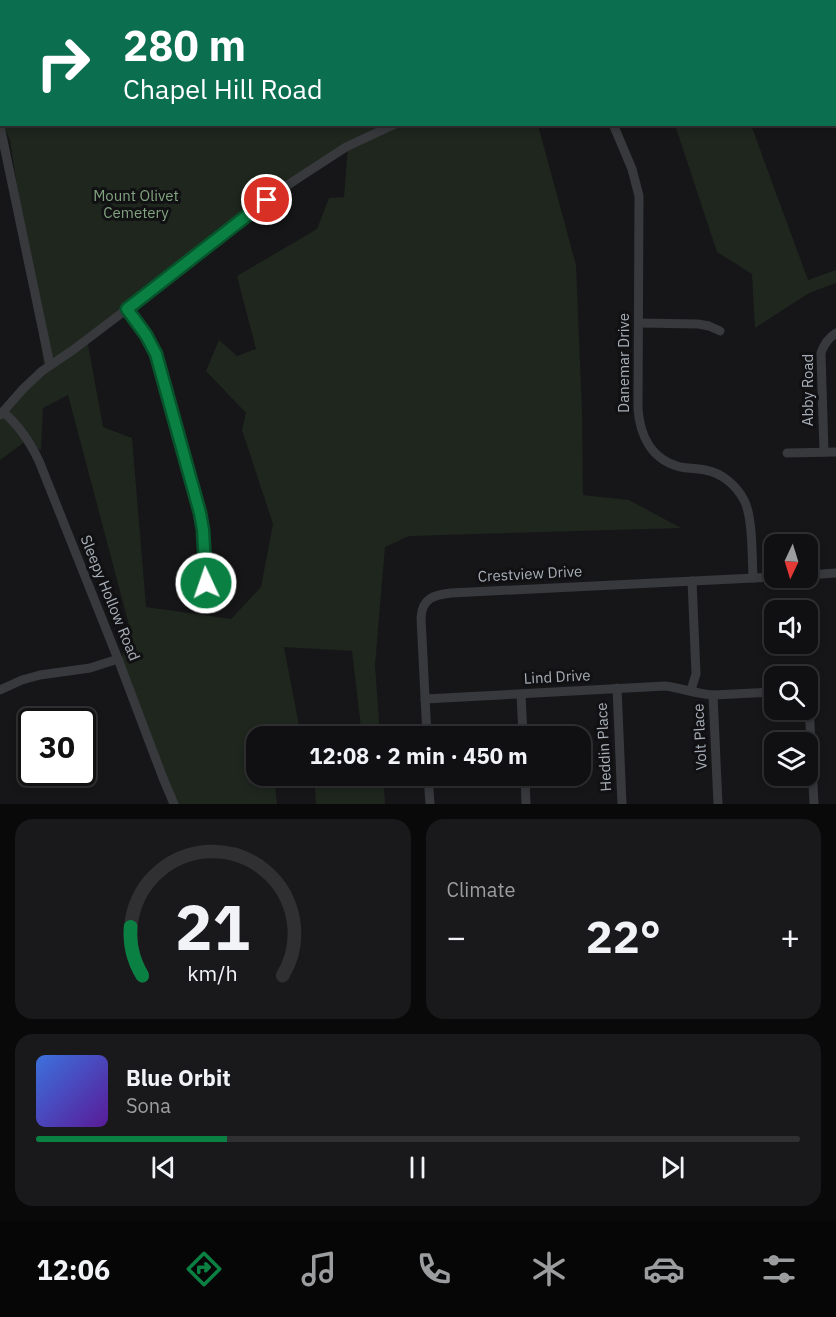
<!DOCTYPE html>
<html lang="en">
<head>
<meta charset="utf-8">
<style>
  body { margin:0; font-family:"IBM Plex Sans",sans-serif; background:#19191b; color:#f1f3f6; height:100vh; display:flex; flex-direction:column; font-size:22px; white-space:nowrap }
  * { box-sizing:border-box; margin:0 }
  p { font-size:20px; color:#9c9d9f }
  .icon { flex:none; width:33px; height:33px; fill:none; stroke:currentColor; stroke-width:2; stroke-linecap:round; stroke-linejoin:round }
  .map { position:relative; height:804px; overflow:hidden }
  .details { display:flex; flex-direction:column; gap:15px; padding:15px; background:#09090a; flex:1 }
  .details>* { flex:none }
  .top-card { position:absolute; left:0px; top:0px; width:837px; height:126px; box-shadow:0 3px 9px #0003,0 0 0 2px #303032; background:#0b6e4f; color:#fff; overflow:hidden }
  .needle { width:39px; rotate:184deg }
  .fabs { position:absolute; left:764px; top:534px; display:grid; gap:12px }
  .fabs a { display:grid; place-items:center; width:54px; height:54px; border-radius:12px; background:#101012; box-shadow:0 3px 9px #0003,0 0 0 2px #303032; font-size:30px }
  .speed { position:absolute; left:18px; top:708px; display:flex; gap:12px; font-size:30px; font-weight:700; text-align:center }
  .speed>* { display:grid; place-content:center; width:78px; height:78px; border-radius:50%; background:#101012; box-shadow:0 3px 9px #0003,0 0 0 2px #303032; line-height:1 }
  .speed .limit { border:3px solid #111; border-radius:9px; background:#fff; color:#111 }
  .pin { position:absolute; display:grid; place-items:center; width:51px; height:51px; color:#fff; margin:-26px; border:3px solid #fff; border-radius:50%; box-shadow:0 2px 6px #0007 }
  .me { position:absolute; width:66px; margin:-33px; rotate:357deg; stroke-linejoin:round; filter:drop-shadow(0 0 4px #0008) }
  .turn { display:flex; align-items:center; gap:21px; height:126px; padding:0 24px; font-size:27px }
  .turn .icon { width:78px; height:78px; stroke-width:2.5 }
  .turn b { display:block; font-size:42px; line-height:51px }
  .big { font-size:45px; font-weight:700; line-height:1.1 }
  .details .card { flex:1; display:flex; flex-direction:column; justify-content:center; gap:9px; min-width:0; padding:0 21px; border-radius:18px; background:#19191b }
  .details .dial { align-items:center; gap:0 }
  .dial svg { height:156px; overflow:visible; fill:none; stroke:#303032; stroke-width:7; stroke-linecap:round; text-anchor:middle }
  .dial text { fill:#f1f3f6; stroke:none }
  .song { display:flex; align-items:center; gap:18px }
  .cover { width:72px; height:72px; border-radius:9px; background:linear-gradient(135deg,hsl(220 70% 55%),hsl(270 70% 35%)) }
  .played { height:6px; border-radius:3px; background:linear-gradient(90deg,#0b8043 25%,#303032 25%) }
  .keys { display:flex; justify-content:space-around; direction:ltr }
  .heat { display:flex; justify-content:space-between; align-items:center; font-size:33px; direction:ltr }
  .details .tiles { flex:1; display:grid; gap:15px; grid-template-columns:1fr 1fr }
  .card:last-child { grid-column:span 2 }
  .trip { position:absolute; left:246px; top:726px; width:345px; height:60px; border-radius:18px; background:#101012; box-shadow:0 3px 9px #0003,0 0 0 2px #303032; font-weight:700; line-height:60px; text-align:center }
  .tabs { display:flex; height:96px; justify-content:space-around; align-items:center; background:#060607; color:#9c9d9f }
  .tabs .icon { width:42px; height:42px }
  .tabs .current { color:#0b8043 }
  .tabs b { font-size:27px; color:#f1f3f6 }
  .map>svg:first-child { display:block }
</style>
</head>
<body>
<div class="map">
<svg width="836" height="804" viewBox="0 0 836 804">
  <rect width="100%" height="100%" fill="#161618"/>
  <!-- green -->
  <g fill="#1e261e" fill-rule="evenodd">
    <path d="M206 0H481L478 2H206Z"/>
    <path d="M0 1 2 5 1 120 0 117Z"/>
    <path d="M3 125H538L576 265 582 412 583 495 629 500 681 528 409 536 385 547 375 665 380 736H327L333 726 361 728 352 651 284 647 301 736H256V776H274L277 804H176L120 665 130 629 68 395 43 408 41 450 26 441 0 460V417L45 372 10 140ZM348 147 344 197 329 198 317 229 237 276 256 349 237 356 219 340 206 371 246 413 242 430 273 524 261 587 231 619 146 607 132 438 103 427 87 339Z"/>
    <path d="M675 125H751L808 280 836 270V283L809 293 755 328 752 274 717 252Z"/>
    <path d="M314 776H383L385 804H316Z"/>
  </g>
  <g fill="none" stroke-linecap="round" stroke-linejoin="round">
    <!-- minor -->
    <g stroke="#37393d" stroke-width="9">
      <path d="M669 2 672 0"/>
      <path d="M613 124 632 169 639 196 638 409C640 435 651 458 677 466 686 469 696 468 705 470 722 473 736 485 744 500 753 517 752 558 753 578"/>
      <path d="M0 126 50 365"/>
      <path d="M127 309 146 335 156 354 162 372 200 513 203 530 206 583 212 597"/>
      <path d="M639 323 698 324 709 326 720 331"/>
      <path d="M3 412C20 426 30 442 39 461L118 659 163 778 174 804"/>
      <path d="M0 415 23 389 42 371 73 350 127 309 283 188 346 147 395 124"/>
      <path d="M824 452 821 353C824 344 828 338 836 333"/>
      <path d="M787 453 836 452"/>
      <path d="M807 575 836 573"/>
      <path d="M617 688 622 804"/>
      <path d="M0 690 22 680 40 675 90 668 118 659"/>
      <path d="M691 690 696 674 692 581"/>
      <path d="M521 694 523 736"/>
      <path d="M713 695 718 804"/>
      <path d="M807 695 809 704 814 804"/>
      <path d="M425 699 665 686C681 688 697 694 713 695L774 692"/>
      <path d="M427 736 421 618C422 598 434 595 451 593L774 577"/>
      <path d="M428 776 430 804"/>
      <path d="M525 776 526 804"/>
    </g>
    <!-- highway -->
    <g stroke="#63676e" stroke-width="14">
      <path d="M811 0 816 2"/>
      <path d="M834 2 836 1"/>
    </g>
  </g>
  <g fill="none" stroke-linecap="round" stroke-linejoin="round">
    <!-- route casing -->
    <g stroke="#07532c" stroke-width="15">
      <path id="route" d="M206 583 203 530 200 513 156 354 146 335 127 309 267 200"/>
    </g>
    <!-- route -->
    <use href="#route" stroke="#0b8043" stroke-width="10"/>
  </g>
  <g text-anchor="middle" stroke-width="6" stroke-linejoin="round" paint-order="stroke">
    <!-- park labels -->
    <g font-size="15" fill="#81a37f" stroke="#111113">
      <text x="136" y="201">Mount Olivet<tspan x="136" dy="17">Cemetery</tspan></text>
    </g>
    <!-- street labels -->
    <g font-size="15" fill="#a8afb8" stroke="#111113">
      <text transform="translate(624 363) rotate(-90)" y="5">Danemar Drive</text>
      <text transform="translate(808 390) rotate(-90)" y="5">Abby Road</text>
      <text transform="translate(530 574) rotate(-3)" y="5">Crestview Drive</text>
      <text transform="translate(110 598) rotate(68)" y="5">Sleepy Hollow Road</text>
      <text transform="translate(557 677) rotate(-3)" y="5">Lind Drive</text>
      <text transform="translate(700 737) rotate(-93)" y="5">Volt Place</text>
      <text transform="translate(604 747) rotate(-93)" y="5">Heddin Place</text>
    </g>
  </g>
</svg>
<div class="fabs">
<a><svg class="needle" viewBox="-14 -14 28 28"><path d="M0-13l5 13h-10z" fill="#e53935"/><path d="M0 13l5-13h-10z" fill="#9c9d9f"/></svg></a>
<a><svg class="icon" aria-label="sound" viewBox="0 0 24 24"><path d="M4 9h4l5-4v14l-5-4H4zM17 9q2 3 0 6"/></svg></a>
<a><svg class="icon" aria-label="search" viewBox="0 0 24 24"><circle cx="10" cy="10" r="6"/><path d="M15 15l6 6"/></svg></a>
<a><svg class="icon" aria-label="layers" viewBox="0 0 24 24"><path d="M12 4l9 5-9 5-9-5zM3 14l9 5 9-5"/></svg></a>
</div>
<div class="speed"><div class="limit">30</div></div>
<div class="pin" style="left:267px;top:200px;background:#d93025"><svg class="icon" aria-label="arrive" viewBox="0 0 24 24"><path d="M6 21V4h12l-3 4 3 4H6"/></svg></div>
<svg class="me" style="left:206px;top:583px" viewBox="-20 -20 40 40"><circle r="17" fill="#0b8043" stroke="#fff" stroke-width="3"/><path d="M0-11L8 9 0 5-8 9z" fill="#fff"/></svg>
<div class="trip">12:08 · 2 min · 450 m</div>
<div class="top-card">
<div class="turn"><svg class="icon" aria-label="right" viewBox="0 0 24 24"><path d="M7 20v-9h11M14 6l5 5-5 5"/></svg><div><b>280 m</b>Chapel Hill Road</div></div>
</div>
</div>
<section class="details">
<div class="tiles">
<div class="card dial"><svg viewBox="0 0 100 80">
<path d="M14 69A42 42 0 1 1 86 69"/>
<path d="M14 69A42 42 0 0 1 8 44" stroke="#0b8043"/>
<text x="50" y="56" font-size="32" font-weight="700">21</text>
<text x="50" y="72" font-size="11">km/h</text>
</svg></div>
<div class="card"><p>Climate</p>
<div class="heat"><a>−</a><b class="big">22°</b><a>+</a></div>
</div>
<div class="card">
<div class="song"><i class="cover"></i><div><b>Blue Orbit</b><p>Sona</p></div></div>
<div class="played"></div>
<div class="keys"><svg class="icon" aria-label="previous" viewBox="0 0 24 24"><path d="M18 5L8 12l10 7zM5 5v14"/></svg><svg class="icon" aria-label="pause" viewBox="0 0 24 24"><path d="M8 5v14M16 5v14"/></svg><svg class="icon" aria-label="next" viewBox="0 0 24 24"><path d="M6 5l10 7-10 7zM19 5v14"/></svg></div>
</div>
</div>
</section>
<nav class="tabs">
<b>12:06</b>
<svg class="icon current" aria-label="directions" viewBox="0 0 24 24"><path d="M12 3l9 9-9 9-9-9zM9 14v-3h6M13 9l2 2-2 2"/></svg>
<svg class="icon" aria-label="music" viewBox="0 0 24 24"><path d="M9 18V5l10-2v13"/><circle cx="6" cy="18" r="3"/><circle cx="16" cy="16" r="3"/></svg>
<svg class="icon" aria-label="phone" viewBox="0 0 24 24"><path d="M5 4h4l2 5-3 2q2 4 5 5l2-3 5 2v4C11 20 4 13 5 4z"/></svg>
<svg class="icon" aria-label="climate" viewBox="0 0 24 24"><path d="M12 3v18M4 7l16 10M4 17L20 7"/></svg>
<svg class="icon" aria-label="car" viewBox="0 0 24 24"><path d="M5 17H2v-5l4-1 3-4h7l3 4 3 1v5h-3M9 17h6M6 11h13"/><circle cx="7" cy="17" r="2"/><circle cx="17" cy="17" r="2"/></svg>
<svg class="icon" aria-label="filters" viewBox="0 0 24 24"><path d="M4 7h16M4 17h16"/><circle cx="9" cy="7" r="2"/><circle cx="15" cy="17" r="2"/></svg>
</nav>
</body>
</html>
